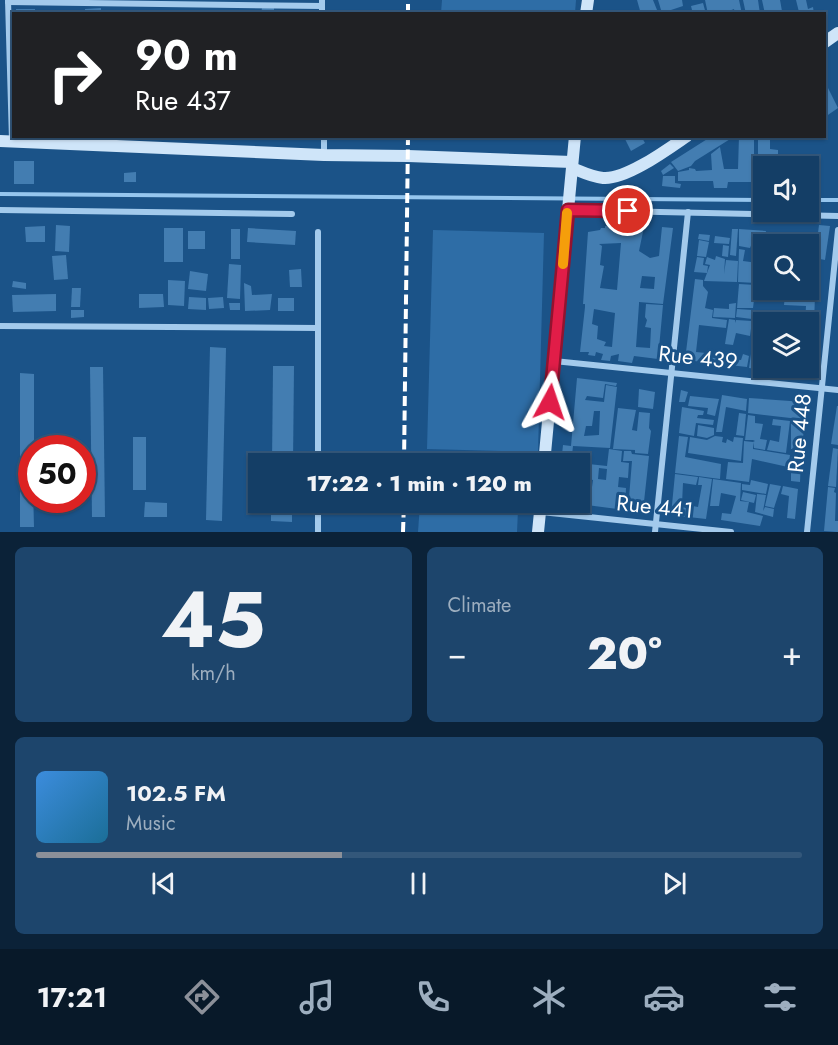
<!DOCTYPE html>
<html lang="en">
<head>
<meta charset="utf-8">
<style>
  body { margin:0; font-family:Jost,sans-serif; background:#1d456c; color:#f1f3f6; height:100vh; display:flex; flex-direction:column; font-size:22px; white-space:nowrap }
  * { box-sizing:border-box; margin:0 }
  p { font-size:20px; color:#9daebf }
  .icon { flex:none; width:33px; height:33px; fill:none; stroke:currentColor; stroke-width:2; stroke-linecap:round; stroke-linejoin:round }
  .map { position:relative; height:532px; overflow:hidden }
  .drawer { display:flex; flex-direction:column; gap:15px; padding:15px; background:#0b2238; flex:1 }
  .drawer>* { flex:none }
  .top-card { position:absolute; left:12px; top:12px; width:814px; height:126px; border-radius:0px; box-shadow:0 2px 4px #0004,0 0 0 2px #33577a; background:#202124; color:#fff; overflow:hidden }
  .fabs { position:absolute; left:753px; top:156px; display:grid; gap:12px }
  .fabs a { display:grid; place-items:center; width:66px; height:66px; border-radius:0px; background:#143e66; box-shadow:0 2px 4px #0004,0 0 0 2px #33577a; font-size:30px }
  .speed { position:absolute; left:18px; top:435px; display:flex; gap:12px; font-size:30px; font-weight:700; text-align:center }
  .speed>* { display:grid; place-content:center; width:78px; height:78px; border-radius:50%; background:#143e66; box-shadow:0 2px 4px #0004,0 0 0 2px #33577a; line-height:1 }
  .speed .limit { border:9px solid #d22; background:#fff; color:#111 }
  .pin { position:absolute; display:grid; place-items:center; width:51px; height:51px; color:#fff; margin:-26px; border:3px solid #fff; border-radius:50%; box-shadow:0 2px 6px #0007 }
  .me { position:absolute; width:66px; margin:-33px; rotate:5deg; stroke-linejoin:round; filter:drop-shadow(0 0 4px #0008) }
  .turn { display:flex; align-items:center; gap:21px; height:126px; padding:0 24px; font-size:27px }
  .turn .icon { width:78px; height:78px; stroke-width:2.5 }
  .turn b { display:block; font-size:42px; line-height:51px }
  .big { font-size:45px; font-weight:800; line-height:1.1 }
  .drawer .widget { flex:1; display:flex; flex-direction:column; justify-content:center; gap:9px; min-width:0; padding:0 21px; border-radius:9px; background:#1d456c }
  .drawer .dial { align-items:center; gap:0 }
  .dial b { font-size:78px; line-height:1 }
  .song { display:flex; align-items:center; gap:18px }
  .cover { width:72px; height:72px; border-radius:9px; background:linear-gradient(135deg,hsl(210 70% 55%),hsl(200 70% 35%)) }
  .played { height:6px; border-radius:3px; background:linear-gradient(90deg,#8c9099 40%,#33577a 40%) }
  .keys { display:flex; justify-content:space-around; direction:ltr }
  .heat { display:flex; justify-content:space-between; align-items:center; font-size:33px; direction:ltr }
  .drawer .tiles { flex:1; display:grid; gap:15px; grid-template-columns:1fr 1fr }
  .widget:last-child { grid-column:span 2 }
  .trip { position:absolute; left:248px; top:453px; width:342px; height:60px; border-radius:0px; background:#143e66; box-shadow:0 2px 4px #0004,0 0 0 2px #33577a; font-weight:800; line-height:60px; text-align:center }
  .tab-bar { display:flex; height:96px; justify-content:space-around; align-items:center; background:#081929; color:#9daebf }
  .tab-bar .icon { width:42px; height:42px }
  .tab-bar .on { color:#8c9099 }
  .tab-bar b { font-size:27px; color:#f1f3f6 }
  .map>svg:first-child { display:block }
</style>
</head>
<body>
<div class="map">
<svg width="838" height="532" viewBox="0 0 838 532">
  <rect width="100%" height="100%" fill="#1b5388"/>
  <!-- green -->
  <g fill="#2e6da6">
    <path d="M442 0H576L575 13H441Z"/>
    <path d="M433 230 544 233 538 452 427 449Z"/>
    <path d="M420 504 518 510 517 532H418Z"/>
  </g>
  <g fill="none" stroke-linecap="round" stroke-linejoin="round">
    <!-- stream -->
    <g stroke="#96c6ee" stroke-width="4">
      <path d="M0 194 764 200"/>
      <path d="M808 200H838"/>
    </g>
  </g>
  <!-- building -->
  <g fill="#437db1" fill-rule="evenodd">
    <path d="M637 0H653L657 10 641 14Z"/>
    <path d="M658 0H682L683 6 662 13Z"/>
    <path d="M705 0H739L742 14H735L734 9 721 14H708Z"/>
    <path d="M743 0H758L760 14H746Z"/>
    <path d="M762 0H780L782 11 765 14Z"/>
    <path d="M796 0H806L808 9 813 7 814 14H795L799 12Z"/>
    <path d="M703 3 706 14H693L691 6Z"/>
    <path d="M101 8V14H85V9Z"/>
    <path d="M262 8H274V14H261Z"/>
    <rect x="16" y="9" width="19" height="5"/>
    <path d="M138 11 164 12V14H138Z"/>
    <path d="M825 82 838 108 825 117Z"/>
    <path d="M630 136H641L645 143 631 151 625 139Z"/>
    <path d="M712 136H735L695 161 691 166 678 171 671 162Z"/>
    <path d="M739 136H754V182H728L727 188H714L713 181H678V172L689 170V168L695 169 696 171 712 170 711 154 720 147 724 169H738Z"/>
    <path d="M758 136H770V149L778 150V161H793V166H764V180H758Z"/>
    <rect x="14" y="161" width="20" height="23"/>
    <path d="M670 164 674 168 663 175 661 171Z"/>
    <path d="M136 172V182H124V173Z"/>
    <path d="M663 176H675V183L681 184 680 188 662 186Z"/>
    <path d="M56 225 70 226 69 252 55 251Z"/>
    <path d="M819 225 830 226 825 260 815 258Z"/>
    <path d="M45 226V242H26L25 227Z"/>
    <path d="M605 226 644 227 639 251 650 258 659 256 662 227 673 228 663 304 639 302V304L636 347 650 348 651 328 645 327 647 320 645 317 646 304 663 305 658 359 634 356 632 363 618 361 619 354 611 356 610 361 601 360 603 354 596 352 595 356 588 355 589 352H580L585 307V304H583L588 232 600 230 601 228H605ZM621 243 617 290 600 288 604 266 600 265 602 246 599 244ZM642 276 655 277 654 289 640 288ZM594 309 615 313 612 347 604 346 606 342 597 339 598 326 592 324Z"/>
    <rect x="164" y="228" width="19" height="34"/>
    <path d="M248 228 296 231 295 245 247 242Z"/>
    <rect x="231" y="229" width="9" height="30"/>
    <path d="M732 229H738L736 256 730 255Z"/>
    <path d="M739 229 766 231 765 236 752 243 750 248 739 246Z"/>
    <rect x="188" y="231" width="17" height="18"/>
    <path d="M768 232H813L810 251 808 244H768Z"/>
    <path d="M699 234 710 235 709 241 698 239Z"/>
    <path d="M715 236 730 238 729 244 714 243Z"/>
    <path d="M699 240 709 242 706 257 697 256Z"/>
    <path d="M723 245 729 246 728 257 722 256Z"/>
    <path d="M739 249 745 250 743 261 758 263 756 283 738 282Z"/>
    <path d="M66 255 68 279 54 280 52 256Z"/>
    <path d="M716 256 725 259 724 274 726 260 738 261 737 282 704 281 710 265 705 264 707 257 715 260Z"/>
    <path d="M697 257 704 258 703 265 708 266 707 273 694 272Z"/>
    <path d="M229 264 241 265 240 299 227 298Z"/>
    <path d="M301 269 302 287H290L289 270Z"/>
    <path d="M190 271 208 274 206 291 188 289Z"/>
    <path d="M808 275H816L815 287H808Z"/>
    <path d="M759 276H764V290H772L770 296 757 294Z"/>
    <path d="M695 279 703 280V286L708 292 705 308 713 310 712 318 727 320 726 328 699 325 696 352 725 355 722 364 685 360Z"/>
    <path d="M168 280 185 281 184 306 168 305Z"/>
    <path d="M13 281 26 283V289L12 287Z"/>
    <path d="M244 283 251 286 252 295 272 294 270 310 245 311Z"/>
    <path d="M739 284 756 285 753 308H737Z"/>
    <path d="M72 288H81L80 307H71Z"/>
    <path d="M56 294V311L13 312 12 295Z"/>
    <path d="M139 294H163L164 307 139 308Z"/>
    <path d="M785 295 815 296 814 323 805 322 806 306 784 305Z"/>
    <path d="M189 297 206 298V310L188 309Z"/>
    <path d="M223 297 224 308 209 309 208 298Z"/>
    <rect x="278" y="298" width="16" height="13"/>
    <path d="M229 303H240V310H230Z"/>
    <path d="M736 303 735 318 713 317 714 308 729 309V304Z"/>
    <path d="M737 309 753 310 752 319 736 317Z"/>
    <path d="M71 310H84V317L71 318Z"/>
    <path d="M729 319 735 320V323L736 320 752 321 750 336 736 333 733 345 725 344Z"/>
    <path d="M210 347 226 348 222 521 206 520Z"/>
    <path d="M743 354 749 356 747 367 729 365 732 359 741 360Z"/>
    <path d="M751 354H758V359L764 360V368H805V375L749 368Z"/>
    <path d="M273 366H294L293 464H272Z"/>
    <path d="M90 367H103L105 517H92Z"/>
    <path d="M20 373 34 374V448H32L34 527H20Z"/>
    <path d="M577 378 617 383 616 386 605 384 603 398 587 396 585 400 604 402 606 385 617 387 610 448 573 446 571 464H561L563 445 571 446ZM594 411H600L599 435 584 436 586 426H592Z"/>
    <path d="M639 389 655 392 653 409 638 407Z"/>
    <path d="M681 390 688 392 685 402H679Z"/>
    <path d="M722 395 747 399 746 411 726 407 722 432H716Z"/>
    <path d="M690 396 719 399 715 416 707 414 708 408 688 406Z"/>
    <path d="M749 398 804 402 803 450 791 449V419H799L748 413Z"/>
    <path d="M837 406H838V445L831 444Z"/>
    <path d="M682 407 704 411 703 415H698L697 418 714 420 713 425 696 423 694 436 679 433Z"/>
    <path d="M618 408 636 410 632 430 637 431 639 412 650 413 649 428 651 431 648 454 635 453V450L613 449Z"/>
    <path d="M739 413 746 414 744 436 736 435Z"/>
    <path d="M748 415 755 416V423L763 424 760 439 767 440 765 450 754 448 753 442 755 441 753 440H745Z"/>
    <path d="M773 419 790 421 786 453 767 450 770 440 779 442 781 426 772 425Z"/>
    <path d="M698 425 714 428V435L707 438 697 436Z"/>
    <path d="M679 436 688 437 685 457 721 464 720 479 675 473Z"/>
    <path d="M715 436 723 437 722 442 726 443 727 439 733 442 734 437 743 438 741 461 688 453 690 437 707 440Z"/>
    <rect x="133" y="437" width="13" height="53"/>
    <path d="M744 441 753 442V449L790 455 788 467 752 459 749 482 726 479 728 462 743 463Z"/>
    <path d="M833 448 838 449 836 487 828 486Z"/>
    <path d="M609 449 622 451 621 462 629 463 628 478 619 477 618 487 626 488 625 510 579 504V468H582V486L592 487 593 480 583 478 584 467H579V463L607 466ZM599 468 607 469 606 480 598 479Z"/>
    <path d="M624 451H631L632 454 649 456 643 511 628 510 632 461H623Z"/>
    <path d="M791 457 801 458 800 482 791 481Z"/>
    <path d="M675 474 698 477 696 485 683 483 682 504 698 507 702 485H698L699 477 712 479 706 519 671 515Z"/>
    <path d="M713 479 741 483 740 501 749 502 747 512 763 516 760 526 721 520 722 513 731 514 736 496 721 493 719 506H710Z"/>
    <path d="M751 480 768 484 766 494 742 490V484L750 485Z"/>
    <path d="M770 484 781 486 774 508 765 506Z"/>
    <path d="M783 486 798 489 795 519 787 518 789 496 781 494Z"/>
    <path d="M828 487 835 488 834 492 836 493 835 521H838V532L824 531Z"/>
    <path d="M743 492 756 495 754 503 741 500Z"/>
    <path d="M757 494 766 495 763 511 765 507 774 509 773 517 755 512Z"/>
    <path d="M145 502 167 503V517H144Z"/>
    <path d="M271 502H292V522L271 521Z"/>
  </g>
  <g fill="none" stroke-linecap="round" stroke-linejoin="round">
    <!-- street -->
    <g stroke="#a3caec" stroke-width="6">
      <path d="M8 0 12 141"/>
      <path d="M322 0V14"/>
      <path d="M8 2 322 6"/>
      <path d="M324 136V155"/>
      <path d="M0 210 292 214"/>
      <path d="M568 210 838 216"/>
      <path d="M0 326 318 328"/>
      <path d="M554 361 838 390"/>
      <path d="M318 464V232"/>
      <path d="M541 512 731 532"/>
      <path d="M318 532V502"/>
      <path d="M655 532 688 212"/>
      <path d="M807 532 838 230"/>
    </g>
    <!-- secondary -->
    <g stroke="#cfe5f9" stroke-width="12">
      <path d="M586 14 588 0"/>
      <path d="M825 42 838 33"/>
      <path d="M0 141 324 155 408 156 572 162"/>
      <path d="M572 168C582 172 592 177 603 178 626 180 668 149 687 136"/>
      <path d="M544 464 575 136"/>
      <path d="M538 532 541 502"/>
    </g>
    <!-- rail -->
    <g stroke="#fff" stroke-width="4" stroke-dasharray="10 4.5" stroke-linecap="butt">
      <path d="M408 14V0"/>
      <path d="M404 464 408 136"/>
      <path d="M403 532 404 502"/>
    </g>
  </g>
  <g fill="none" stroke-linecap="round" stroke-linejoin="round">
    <!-- route casing -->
    <g stroke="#92132f" stroke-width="15">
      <path id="route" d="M550 402 568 210 628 211"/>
    </g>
    <!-- route -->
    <use href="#route" stroke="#e11d48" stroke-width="10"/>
    <!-- slow -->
    <path stroke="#f59e0b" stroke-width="10" d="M563 264 567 213"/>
  </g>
  <g text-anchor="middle" stroke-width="6" stroke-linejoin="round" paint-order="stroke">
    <!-- street labels -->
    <g font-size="22" fill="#fff" stroke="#1b5388">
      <text transform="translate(698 357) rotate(6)" y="8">Rue 439</text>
      <text transform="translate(799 433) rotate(-84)" y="8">Rue 448</text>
      <text transform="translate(655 506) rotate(6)" y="8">Rue 441</text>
    </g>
  </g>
</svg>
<div class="fabs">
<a><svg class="icon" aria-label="sound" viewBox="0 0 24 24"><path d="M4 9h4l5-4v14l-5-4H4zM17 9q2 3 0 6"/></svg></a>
<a><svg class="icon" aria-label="search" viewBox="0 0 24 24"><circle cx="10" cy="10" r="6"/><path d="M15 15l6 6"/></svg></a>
<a><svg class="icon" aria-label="layers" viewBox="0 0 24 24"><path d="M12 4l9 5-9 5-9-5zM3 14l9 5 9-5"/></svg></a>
</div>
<div class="speed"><div class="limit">50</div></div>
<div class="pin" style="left:628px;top:211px;background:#d93025"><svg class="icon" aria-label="arrive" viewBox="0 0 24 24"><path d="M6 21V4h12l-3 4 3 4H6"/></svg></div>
<svg class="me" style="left:550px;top:402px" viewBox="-20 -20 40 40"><path d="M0-17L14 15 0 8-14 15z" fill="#e11d48" stroke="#fff" stroke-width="4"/></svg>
<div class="trip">17:22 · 1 min · 120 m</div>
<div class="top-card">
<div class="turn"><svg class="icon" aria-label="right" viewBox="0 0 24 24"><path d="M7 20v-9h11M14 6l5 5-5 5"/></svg><div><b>90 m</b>Rue 437</div></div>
</div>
</div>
<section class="drawer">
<div class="tiles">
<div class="widget dial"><b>45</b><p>km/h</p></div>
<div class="widget"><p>Climate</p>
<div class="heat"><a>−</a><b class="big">20°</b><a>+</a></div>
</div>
<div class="widget">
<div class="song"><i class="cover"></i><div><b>102.5 FM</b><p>Music</p></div></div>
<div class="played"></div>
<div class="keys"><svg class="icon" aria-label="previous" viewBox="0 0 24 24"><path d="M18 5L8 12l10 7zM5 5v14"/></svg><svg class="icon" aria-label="pause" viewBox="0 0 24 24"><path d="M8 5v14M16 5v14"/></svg><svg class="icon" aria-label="next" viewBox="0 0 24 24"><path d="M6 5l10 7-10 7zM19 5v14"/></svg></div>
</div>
</div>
</section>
<nav class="tab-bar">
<b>17:21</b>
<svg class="icon on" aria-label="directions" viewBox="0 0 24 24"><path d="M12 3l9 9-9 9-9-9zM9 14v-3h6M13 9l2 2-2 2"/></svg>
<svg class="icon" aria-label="music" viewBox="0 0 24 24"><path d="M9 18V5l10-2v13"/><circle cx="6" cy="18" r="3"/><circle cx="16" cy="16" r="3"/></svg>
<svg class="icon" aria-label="phone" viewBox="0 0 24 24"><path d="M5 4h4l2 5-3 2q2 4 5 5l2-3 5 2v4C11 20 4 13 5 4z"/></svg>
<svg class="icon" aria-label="climate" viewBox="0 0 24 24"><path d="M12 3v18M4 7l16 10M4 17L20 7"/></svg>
<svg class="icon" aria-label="car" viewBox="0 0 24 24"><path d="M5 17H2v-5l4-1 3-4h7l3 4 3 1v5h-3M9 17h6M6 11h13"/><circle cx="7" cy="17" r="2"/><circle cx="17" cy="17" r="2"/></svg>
<svg class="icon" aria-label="filters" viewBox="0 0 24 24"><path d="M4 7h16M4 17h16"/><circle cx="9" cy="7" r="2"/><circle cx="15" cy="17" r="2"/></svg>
</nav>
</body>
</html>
